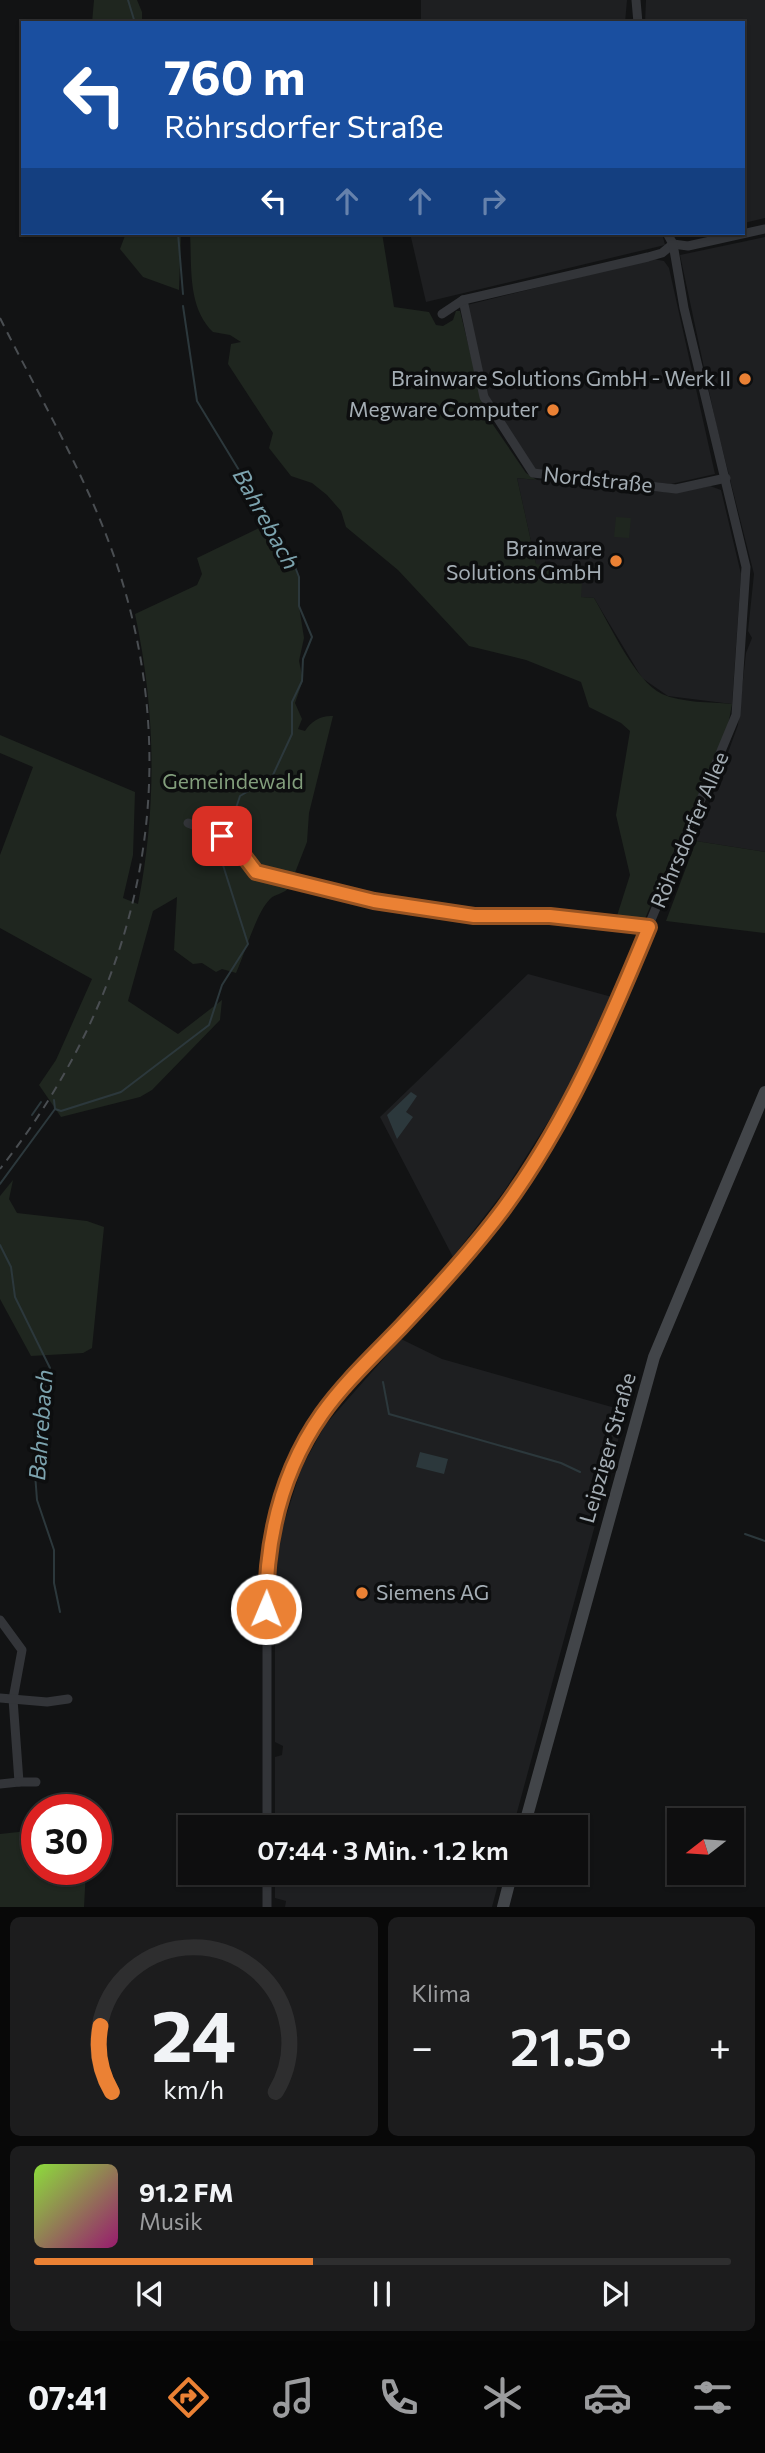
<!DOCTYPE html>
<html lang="de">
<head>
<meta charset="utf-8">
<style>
  body { margin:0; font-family:Commissioner,sans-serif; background:#1c1c1d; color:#f1f3f6; height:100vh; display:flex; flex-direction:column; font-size:26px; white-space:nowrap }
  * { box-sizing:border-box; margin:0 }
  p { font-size:23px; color:#9b9c9e }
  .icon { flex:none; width:38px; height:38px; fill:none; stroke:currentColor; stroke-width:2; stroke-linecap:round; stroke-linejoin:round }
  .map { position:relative; height:1907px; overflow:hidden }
  .drawer { display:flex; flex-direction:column; gap:10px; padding:10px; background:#080808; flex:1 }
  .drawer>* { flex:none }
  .top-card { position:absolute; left:21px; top:21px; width:724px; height:214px; border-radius:0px; box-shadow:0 2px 5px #0004,0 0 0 2px #2e2e2f; background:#1a4fa0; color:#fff; overflow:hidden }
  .needle { width:46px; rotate:253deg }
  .tools { position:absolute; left:667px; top:1808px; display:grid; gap:14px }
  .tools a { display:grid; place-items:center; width:77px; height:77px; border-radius:0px; background:#0e0e0f; box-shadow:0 2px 5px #0004,0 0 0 2px #2e2e2f; font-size:35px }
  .speed { position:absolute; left:21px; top:1794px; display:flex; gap:14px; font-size:35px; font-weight:700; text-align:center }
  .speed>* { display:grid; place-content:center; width:91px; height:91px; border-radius:50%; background:#0e0e0f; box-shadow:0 2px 5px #0004,0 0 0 2px #2e2e2f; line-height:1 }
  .speed .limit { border:10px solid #d22; background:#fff; color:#111 }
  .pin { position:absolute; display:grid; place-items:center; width:60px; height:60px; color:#fff; margin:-30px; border-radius:14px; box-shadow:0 4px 10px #0006 }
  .me { position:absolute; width:77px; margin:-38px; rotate:1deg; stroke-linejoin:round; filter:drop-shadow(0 0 5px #0008) }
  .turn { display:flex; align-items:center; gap:24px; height:147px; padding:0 28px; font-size:32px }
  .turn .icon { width:91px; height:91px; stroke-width:2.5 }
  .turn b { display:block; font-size:49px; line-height:60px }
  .lanes { display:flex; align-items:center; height:66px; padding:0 28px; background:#0003; justify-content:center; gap:35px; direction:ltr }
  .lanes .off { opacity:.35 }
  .big { font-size:52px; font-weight:600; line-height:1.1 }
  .drawer .card { flex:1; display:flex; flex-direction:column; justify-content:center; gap:10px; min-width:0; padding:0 24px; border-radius:10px; background:#1c1c1d }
  .drawer .dial { align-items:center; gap:0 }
  .dial svg { height:182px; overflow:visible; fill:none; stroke:#2e2e2f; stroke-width:7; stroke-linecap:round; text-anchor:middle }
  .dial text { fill:#f1f3f6; stroke:none }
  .song { display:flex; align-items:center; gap:21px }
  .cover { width:84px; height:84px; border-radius:10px; background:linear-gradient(135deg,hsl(90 70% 55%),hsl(320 70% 35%)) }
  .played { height:7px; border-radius:4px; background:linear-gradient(90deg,#eb8134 40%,#2e2e2f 40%) }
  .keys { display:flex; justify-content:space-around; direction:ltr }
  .heat { display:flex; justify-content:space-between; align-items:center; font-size:38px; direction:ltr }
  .drawer .tiles { flex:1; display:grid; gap:10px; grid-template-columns:1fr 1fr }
  .card:last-child { grid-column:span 2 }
  .trip { position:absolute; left:178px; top:1815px; width:410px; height:70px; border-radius:0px; background:#0e0e0f; box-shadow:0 2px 5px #0004,0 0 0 2px #2e2e2f; font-weight:600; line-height:70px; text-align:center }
  .tab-bar { display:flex; height:112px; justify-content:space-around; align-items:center; background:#060606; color:#9b9c9e }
  .tab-bar .icon { width:49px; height:49px }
  .tab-bar .current { color:#eb8134 }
  .tab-bar b { font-size:32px; color:#f1f3f6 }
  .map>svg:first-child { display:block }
</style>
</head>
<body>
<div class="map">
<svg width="765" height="1907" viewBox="0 0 765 1907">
  <rect width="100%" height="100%" fill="#121314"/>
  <!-- built -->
  <g fill="#1e1f21">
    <path d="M421 0H627L625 23H421Z"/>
    <path d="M646 0H765V218L744 223V23H645Z"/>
    <path d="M410 233H662L665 245 426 302Z"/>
    <path d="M765 237V852L696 841 738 725 746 653 752 638 748 631 754 574 716 424 680 255Z"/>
    <path d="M653 259 664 261 669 268 715 474 671 484 535 469 488 396 467 305Z"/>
    <path d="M517 478 675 493 710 486 721 490 741 574 732 704 668 696 642 678 594 598 580 597 536 564Z"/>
    <path d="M528 974 612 997 565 1095 505 1190 453 1257 380 1117Z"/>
    <path d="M401 1339 442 1359 626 1411 513 1827H275V1757L282 1755 283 1746 275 1742V1579L282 1529 301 1469 325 1425Z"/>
    <path d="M275 1873H501L492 1907H285L286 1901 275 1898Z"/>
  </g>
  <!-- green -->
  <g fill="#1f261f">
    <path d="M94 0H137L142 12V23H92Z"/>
    <path d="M126 233H181L179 290 143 277 120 249Z"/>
    <path d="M190 233H382L394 307 429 312 436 325 443 326 453 320 456 311H460L485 413 526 473 537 480 517 478 536 564 583 569 581 597 594 598C610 625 635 681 662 694 682 703 710 702 732 704L728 726 644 921 616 919 630 875 616 815 630 731 621 723 589 707 581 682 526 660 469 646 398 570 346 527 341 511 327 495 312 483 291 476 269 448 273 433 228 364 231 344 241 342 230 335 213 332C187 307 192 266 190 233Z"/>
    <path d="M616 517 631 518 629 538 614 537Z"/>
    <path d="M259 528 276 530 299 577V606L304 638 299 661 303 680 295 703 302 719 298 729 305 731C311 721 322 715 333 716L309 813 307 842 289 888C283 894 275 894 270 899 256 913 245 954 236 973L222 969 216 972 202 963 193 964 174 950 177 897 153 911 128 1001 178 1034 222 1000 220 1020 152 1090 140 1097 61 1117 39 1085 56 1060 92 979 0 928V855L33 767 0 753V735L135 792 133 855 123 898 138 904C157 807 156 712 135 614L197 585 202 574 197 558Z"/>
    <path d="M696 841 765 852V933L666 921Z"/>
    <path d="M13 1180 9 1199 17 1213 87 1221 104 1227 92 1348 83 1353 31 1356 0 1299V1196Z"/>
    <path d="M37 1830V1869H86L84 1907H0V1834Z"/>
  </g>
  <!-- water -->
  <g fill="#2c383c">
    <path d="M411 1092 417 1096 406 1112 413 1117 397 1139 387 1115Z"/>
    <path d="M420 1452 448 1459 444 1474 416 1467Z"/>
  </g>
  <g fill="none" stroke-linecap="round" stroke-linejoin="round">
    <!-- stream -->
    <g stroke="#2c383c" stroke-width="2">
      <path d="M128 0 135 23"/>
      <path d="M178 233 183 294"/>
      <path d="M183 306 197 401 290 554 299 577V606L312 637 303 659 302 681 292 702V734L272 777 240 796 236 808 242 815 234 824 222 826"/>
      <path d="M54 1100 55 1109"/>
      <path d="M32 1115 41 1102"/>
      <path d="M0 1184 55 1109 61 1111 121 1092 209 1025 222 985 248 944 216 843"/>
      <path d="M0 1245 11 1267 15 1297 50 1368 38 1418 34 1460 37 1500 54 1550V1583L60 1612"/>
      <path d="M383 1382 389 1414 561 1463 580 1472"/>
      <path d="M745 1534 765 1541"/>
    </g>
    <!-- minor -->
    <g stroke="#333539" stroke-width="9">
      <path d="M636 0 638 23"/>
      <path d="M463 300 484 397 533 473 676 489 726 478"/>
      <path d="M442 314 463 300 648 257 662 253 673 244 688 246 765 229"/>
      <path d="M188 823 222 836 237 847 255 872 374 901 474 916H550L608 925 649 927"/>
      <path d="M0 1620 22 1650 13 1699 19 1782 0 1784"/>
      <path d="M0 1698 47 1702 68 1699"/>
      <path d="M19 1782H36"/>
      <path d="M267 1827V1572L274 1523 292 1469 334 1398 473 1247 547 1144 600 1043 736 715 746 567 684 308 673 244 667 233"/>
      <path d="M267 1872V1907"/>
    </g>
    <!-- secondary -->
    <g stroke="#424549" stroke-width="12">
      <path d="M524 1827 654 1357 765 1092"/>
      <path d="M503 1907 512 1872"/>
    </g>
    <!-- rail -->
    <path stroke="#4a4e52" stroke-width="2" stroke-dasharray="9 7" stroke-linecap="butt" d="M0 318C40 398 87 477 116 562 189 779 139 992 0 1169"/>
  </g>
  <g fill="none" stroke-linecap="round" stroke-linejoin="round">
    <!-- route casing -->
    <g stroke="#995422" stroke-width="18">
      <path id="route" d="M222 836 237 847 256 872 374 901 474 916H550L649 927C608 1026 567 1122 504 1208 472 1251 436 1290 400 1328 373 1356 344 1383 322 1414 281 1472 266 1540 266 1609"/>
    </g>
    <!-- route -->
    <use href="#route" stroke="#eb8134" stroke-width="12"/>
  </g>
  <!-- markers -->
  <g fill="#eb8134" stroke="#0d0e0f" stroke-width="2.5">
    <circle cx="745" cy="379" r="7"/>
    <circle cx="553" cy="410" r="7"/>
    <circle cx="616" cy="561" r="7"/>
    <circle cx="362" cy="1593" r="7"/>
  </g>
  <g text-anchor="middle" stroke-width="7" stroke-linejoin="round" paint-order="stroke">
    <!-- poi labels -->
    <g font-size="21" fill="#a4adb4" stroke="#0d0e0f" text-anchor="end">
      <text x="731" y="386">Brainware Solutions GmbH - Werk II</text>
      <text x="539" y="417">Megware Computer</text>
      <text x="602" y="556">Brainware<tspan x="602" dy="24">Solutions GmbH</tspan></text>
      <text x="376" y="1600" text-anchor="start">Siemens AG</text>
    </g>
    <!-- street labels -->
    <g font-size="21" fill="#a4adb4" stroke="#0d0e0f">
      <text transform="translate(598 480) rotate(6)" y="7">Nordstraße</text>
      <text transform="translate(690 830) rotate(-67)" y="7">Röhrsdorfer Allee</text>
      <text transform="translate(608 1448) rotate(-74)" y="7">Leipziger Straße</text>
    </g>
    <!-- park labels -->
    <g font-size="21" fill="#829e7c" stroke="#0d0e0f">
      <text x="233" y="789">Gemeindewald</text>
    </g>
    <!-- water labels -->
    <g font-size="23" font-style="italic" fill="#7ca3ae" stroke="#0d0e0f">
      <text transform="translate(266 519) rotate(61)" y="8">Bahrebach</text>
      <text transform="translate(41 1425) rotate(-86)" y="8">Bahrebach</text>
    </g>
  </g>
</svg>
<div class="tools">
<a><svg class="needle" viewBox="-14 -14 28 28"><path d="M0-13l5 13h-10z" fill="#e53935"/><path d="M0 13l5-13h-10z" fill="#9b9c9e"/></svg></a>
</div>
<div class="speed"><div class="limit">30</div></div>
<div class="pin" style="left:222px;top:836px;background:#d93025"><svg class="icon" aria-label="arrive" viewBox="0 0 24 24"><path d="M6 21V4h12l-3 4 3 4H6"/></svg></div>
<svg class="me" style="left:266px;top:1609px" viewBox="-20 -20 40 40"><circle r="17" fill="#eb8134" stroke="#fff" stroke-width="3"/><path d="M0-11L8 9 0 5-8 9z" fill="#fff"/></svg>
<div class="trip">07:44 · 3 Min. · 1.2 km</div>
<div class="top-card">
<div class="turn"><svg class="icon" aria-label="left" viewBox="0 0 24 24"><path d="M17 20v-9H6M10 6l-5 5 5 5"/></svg><div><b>760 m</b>Röhrsdorfer Straße</div></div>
<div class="lanes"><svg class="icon" aria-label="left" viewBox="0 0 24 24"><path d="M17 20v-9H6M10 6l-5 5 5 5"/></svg><svg class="icon off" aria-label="ahead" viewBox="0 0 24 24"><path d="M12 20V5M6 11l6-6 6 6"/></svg><svg class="icon off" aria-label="ahead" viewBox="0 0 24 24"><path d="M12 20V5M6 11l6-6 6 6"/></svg><svg class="icon off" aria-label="right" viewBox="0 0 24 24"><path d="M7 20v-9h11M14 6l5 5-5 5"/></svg></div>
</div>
</div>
<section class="drawer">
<div class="tiles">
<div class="card dial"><svg viewBox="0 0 100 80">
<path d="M14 69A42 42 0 1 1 86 69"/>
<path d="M14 69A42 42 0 0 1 9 40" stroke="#eb8134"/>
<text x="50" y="56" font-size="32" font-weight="700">24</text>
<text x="50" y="72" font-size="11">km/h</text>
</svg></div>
<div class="card"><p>Klima</p>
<div class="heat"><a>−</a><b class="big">21.5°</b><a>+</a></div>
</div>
<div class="card">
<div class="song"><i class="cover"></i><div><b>91.2 FM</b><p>Musik</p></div></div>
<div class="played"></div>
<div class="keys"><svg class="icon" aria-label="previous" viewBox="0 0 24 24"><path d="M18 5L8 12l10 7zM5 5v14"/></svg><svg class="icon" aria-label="pause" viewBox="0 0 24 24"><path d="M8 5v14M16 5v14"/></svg><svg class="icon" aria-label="next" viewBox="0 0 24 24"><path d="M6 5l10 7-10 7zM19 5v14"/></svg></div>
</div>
</div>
</section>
<nav class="tab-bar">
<b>07:41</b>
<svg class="icon current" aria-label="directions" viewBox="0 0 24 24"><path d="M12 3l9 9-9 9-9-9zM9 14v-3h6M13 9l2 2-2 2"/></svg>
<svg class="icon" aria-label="music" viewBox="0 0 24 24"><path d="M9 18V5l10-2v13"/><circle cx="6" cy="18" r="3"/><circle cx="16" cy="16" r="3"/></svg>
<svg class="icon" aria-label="phone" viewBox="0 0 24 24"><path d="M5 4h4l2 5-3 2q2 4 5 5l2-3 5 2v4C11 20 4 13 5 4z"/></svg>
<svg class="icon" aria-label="climate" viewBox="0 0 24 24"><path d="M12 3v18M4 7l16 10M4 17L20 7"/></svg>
<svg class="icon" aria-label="car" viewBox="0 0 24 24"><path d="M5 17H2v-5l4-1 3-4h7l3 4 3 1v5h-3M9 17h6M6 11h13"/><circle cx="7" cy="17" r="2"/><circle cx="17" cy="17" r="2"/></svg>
<svg class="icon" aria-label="filters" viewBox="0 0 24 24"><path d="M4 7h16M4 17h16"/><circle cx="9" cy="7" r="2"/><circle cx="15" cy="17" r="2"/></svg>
</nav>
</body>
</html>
